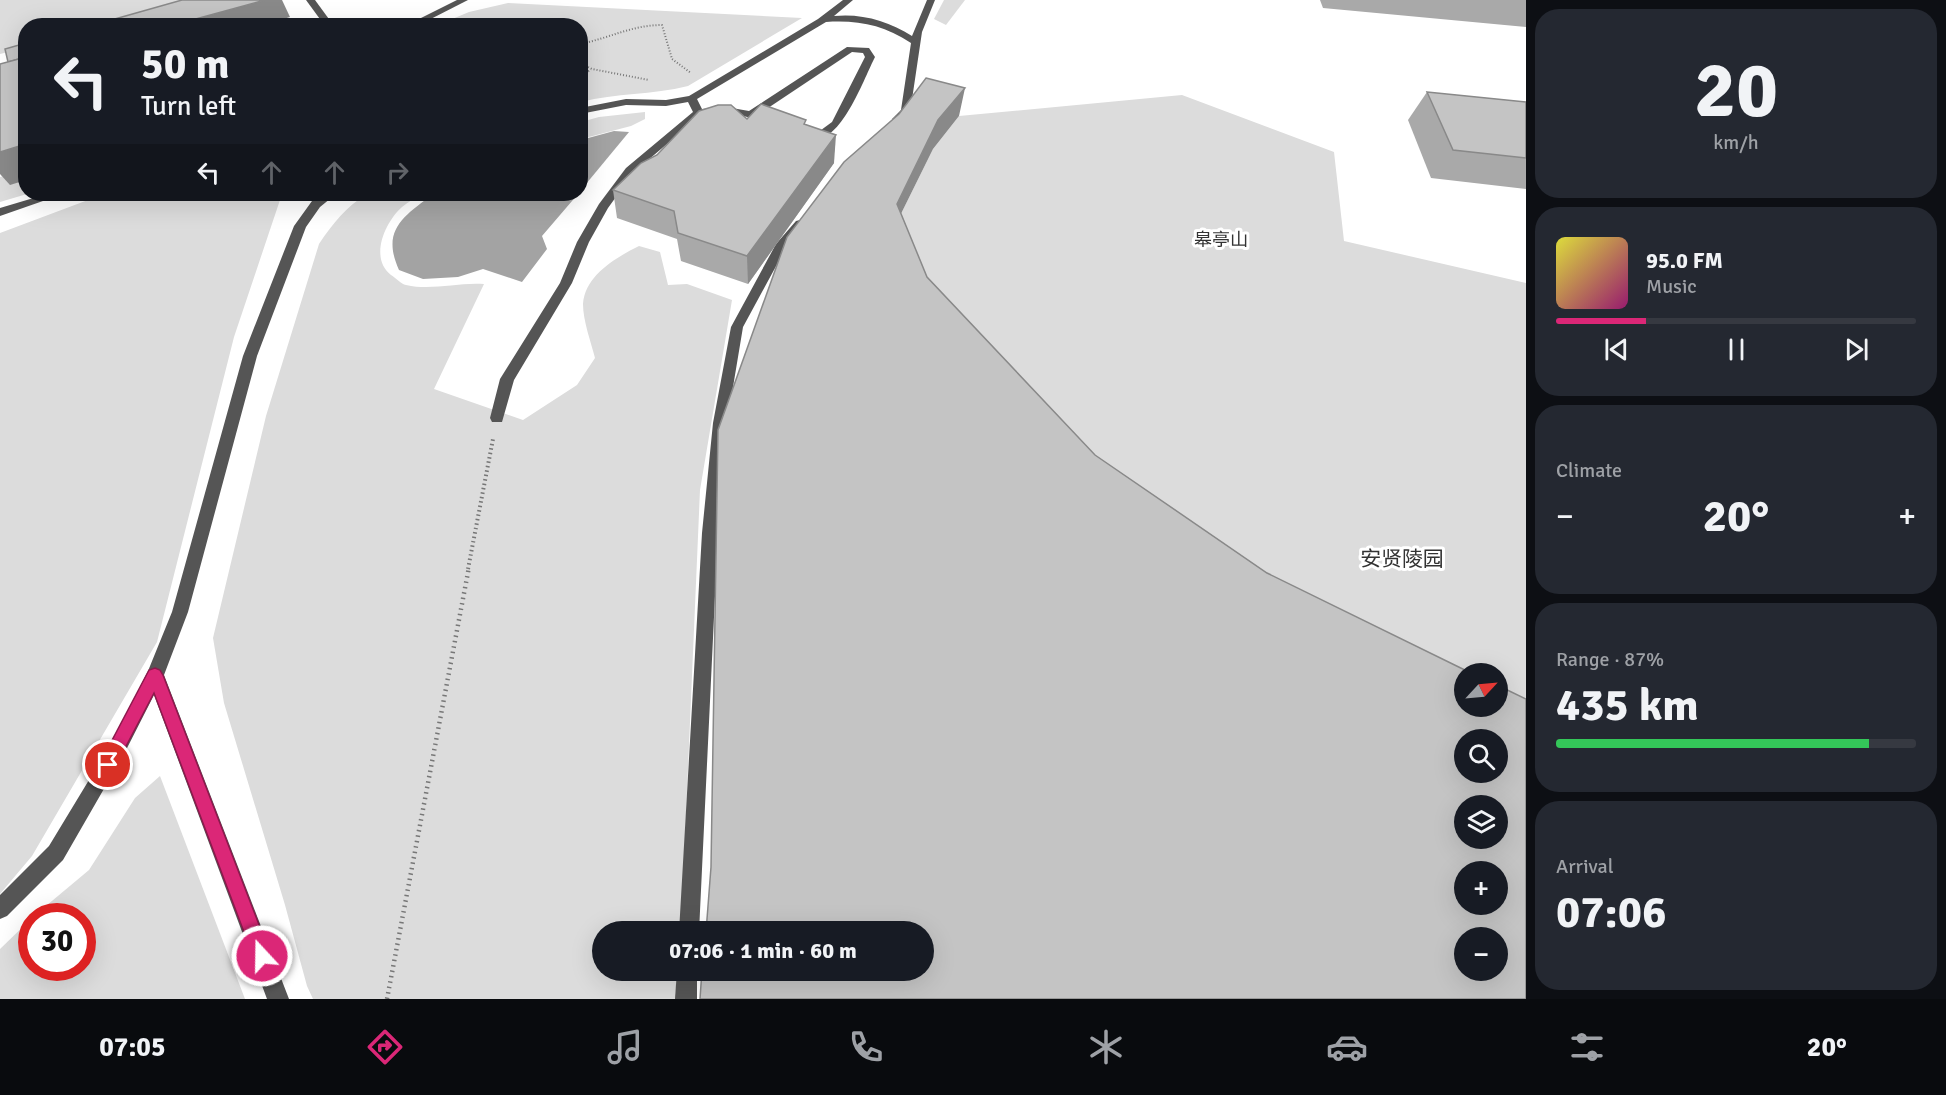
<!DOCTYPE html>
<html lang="en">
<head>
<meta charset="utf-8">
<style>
  body { margin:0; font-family:Signika,"Noto Sans SC",sans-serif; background:#242831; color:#f1f3f6; height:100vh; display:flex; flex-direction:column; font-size:22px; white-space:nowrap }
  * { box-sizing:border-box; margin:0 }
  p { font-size:20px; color:#9ea1a6 }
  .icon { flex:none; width:33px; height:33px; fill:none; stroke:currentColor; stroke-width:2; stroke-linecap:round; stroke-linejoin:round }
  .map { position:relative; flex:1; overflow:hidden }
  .sheet { display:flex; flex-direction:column; gap:9px; padding:9px; background:#0d0f14; width:420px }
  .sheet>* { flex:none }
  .guide { position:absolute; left:18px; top:18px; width:570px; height:183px; border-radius:24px; box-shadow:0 6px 24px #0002; background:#171b24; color:#f1f3f6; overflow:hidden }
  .needle { width:39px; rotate:64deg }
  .fabs { position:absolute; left:1454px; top:663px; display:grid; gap:12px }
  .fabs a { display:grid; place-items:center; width:54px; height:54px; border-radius:50%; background:#171b24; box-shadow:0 6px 24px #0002; font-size:30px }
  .speed { position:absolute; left:18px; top:903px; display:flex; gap:12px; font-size:30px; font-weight:700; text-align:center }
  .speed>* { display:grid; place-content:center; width:78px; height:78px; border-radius:50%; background:#171b24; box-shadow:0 6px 24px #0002; line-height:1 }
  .speed .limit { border:9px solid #d22; background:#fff; color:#111 }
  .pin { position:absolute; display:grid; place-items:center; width:51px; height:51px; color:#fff; margin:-26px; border:3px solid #fff; border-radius:50%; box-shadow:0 2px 6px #0007 }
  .me { position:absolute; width:66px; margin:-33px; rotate:339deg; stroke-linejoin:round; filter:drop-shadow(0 0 4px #0008) }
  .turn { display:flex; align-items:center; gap:21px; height:126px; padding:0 24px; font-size:27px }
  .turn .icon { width:78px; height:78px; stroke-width:2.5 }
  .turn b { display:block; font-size:42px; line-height:51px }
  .lanes { display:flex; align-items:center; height:57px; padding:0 24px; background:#0003; justify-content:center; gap:30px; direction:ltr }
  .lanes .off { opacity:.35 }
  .big { font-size:45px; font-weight:700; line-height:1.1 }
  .sheet .card { flex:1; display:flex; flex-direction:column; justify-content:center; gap:9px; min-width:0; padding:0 21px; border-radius:24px; background:#242831 }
  .sheet .dial { align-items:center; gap:0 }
  .dial b { font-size:78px; line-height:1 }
  .song { display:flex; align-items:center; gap:18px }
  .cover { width:72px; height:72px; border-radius:9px; background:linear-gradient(135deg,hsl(60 70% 55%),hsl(320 70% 35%)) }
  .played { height:6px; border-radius:3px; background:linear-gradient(90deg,#db2777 25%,#363941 25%) }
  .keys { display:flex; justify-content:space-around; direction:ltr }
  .heat { display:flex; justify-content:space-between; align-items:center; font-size:33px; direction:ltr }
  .charge { height:9px; border-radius:4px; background:linear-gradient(90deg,#34c759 87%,#363941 0) }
  .trip { position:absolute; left:592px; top:921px; width:342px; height:60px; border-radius:30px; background:#171b24; box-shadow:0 6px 24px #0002; font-weight:700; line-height:60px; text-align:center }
  .tab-bar { display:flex; height:96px; justify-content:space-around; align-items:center; background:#090b0e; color:#9ea1a6 }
  .tab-bar .icon { width:42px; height:42px }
  .tab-bar .active { color:#db2777 }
  .tab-bar b { font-size:27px; color:#f1f3f6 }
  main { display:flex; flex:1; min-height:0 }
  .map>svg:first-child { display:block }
</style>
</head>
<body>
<main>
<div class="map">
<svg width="1526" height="999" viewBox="0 0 1526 999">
  <rect width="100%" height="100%" fill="#fff"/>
  <!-- green -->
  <g fill="#dcdcdc">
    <path d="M0 0H184L101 25 26 26 25 48 0 54Z"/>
    <path d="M944 0H965L946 25 934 19Z"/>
    <path d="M508 3 802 18 688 86C652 95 616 93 581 102L580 26 438 25 469 12Z"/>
    <path d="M1182 95 1334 152 1344 241 1526 283V736L1497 706V674H1464L1082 480 892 232 933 149 959 116Z"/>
    <path d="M645 112V119L631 126 581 139V122L599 117Z"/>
    <path d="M25 170 27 194 0 202V177Z"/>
    <path d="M104 194H282L234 337 157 642 32 856 0 894V233Z"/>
    <path d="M367 194H421C415 198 408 202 402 207 385 222 369 258 391 275 396 278 401 284 406 285 432 291 458 282 484 284L434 389 523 420 577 385 595 358C591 342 583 321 583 304 585 275 617 257 639 246L660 252 668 285 687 284 732 300 700 490 681 931 603 932V970L680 971 678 999H313L307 986 285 905 224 703 213 638 266 416 319 244C333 223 346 207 367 194Z"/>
    <path d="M160 776 245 999H0V949L31 919 32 968H82V916H34L89 870 135 798Z"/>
  </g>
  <!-- water -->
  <g fill="#a3a3a3">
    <path d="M614 131 629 132 581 190V140Z"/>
    <path d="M433 194H578L542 236 547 249 522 282 483 269 458 277 423 279 399 270C381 230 403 217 433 194Z"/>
  </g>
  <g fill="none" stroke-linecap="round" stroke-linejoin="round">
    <!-- path-far2 -->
    <g stroke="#777" stroke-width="2" stroke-dasharray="1 2" stroke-linecap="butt">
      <path d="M580 44C610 38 632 25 662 25L672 59 691 73"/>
      <path d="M580 63 592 69 649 80"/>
      <path d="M580 75 591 70"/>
    </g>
    <!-- path-far1 -->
    <path stroke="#777" stroke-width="4" stroke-dasharray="1.5 3" stroke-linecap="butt" d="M468 569 493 439"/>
    <!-- path -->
    <path stroke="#777" stroke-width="4.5" stroke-dasharray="1.5 4" stroke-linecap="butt" d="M387 999 469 567"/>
    <!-- minor -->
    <g fill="#555" fill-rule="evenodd">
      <path d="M306 0H315L334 26H325Z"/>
      <path d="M457 0H468L417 26H405Z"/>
      <path d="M843 0H853L834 16C861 13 889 21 912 36L927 0H935L922 32 910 113 901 121 892 119 901 110 911 43C883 25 859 20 826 22L697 99 702 109 726 107 749 111 847 47 869 48 875 57C863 80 835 162 801 133L806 130 817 133 832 122 865 57 863 53 852 52 759 114 774 119V123L734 114 701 115 634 172 608 208 589 242 572 283 514 380 502 422H492L490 418 500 379 560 283 577 242 599 204 626 168 693 112 688 102 666 106 626 105 580 114V108L626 99 666 100 689 96 818 19Z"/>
      <path d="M47 194H63L0 216V208Z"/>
      <path d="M323 194H336L320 207 306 227 257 356 188 612 164 675 289 999H267L154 695 124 754 63 860 7 916 0 919V895L49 846 112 742 148 671 172 612 243 356 294 226 312 201Z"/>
      <path d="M800 220 806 224 787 246 743 327 727 423 718 533 699 932H679L702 533 713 423 731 327 776 244 796 221Z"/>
      <path d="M677 970H697V999H675Z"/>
    </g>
  </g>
  <!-- wall -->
  <g fill="#a9a9a9">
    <path d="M1320 0H1526V27L1323 8Z"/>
    <path d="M1427 92 1526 102V189L1431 178 1408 120Z"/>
    <path d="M747 119 805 125 834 163 748 284 681 261 677 239 617 218 613 190Z"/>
  </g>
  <!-- shaded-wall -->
  <g fill="#898989">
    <path d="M265 0H282L290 17 261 26H170Z"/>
    <path d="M965 88 959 116 933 149 892 232 897 204 938 120Z"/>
    <path d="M836 135 834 163 748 284 747 256Z"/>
    <path d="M26 144V180L10 185 0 174V152Z"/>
  </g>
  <!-- building -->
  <g fill="#c4c4c4" stroke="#898989" stroke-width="1.5" fill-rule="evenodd">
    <path d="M182 0H265L170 26H90Z"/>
    <path d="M26 43V57L8 62 5 49Z"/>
    <path d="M26 57V144L0 152V64Z"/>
    <path d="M926 78 965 88 938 120 897 204 927 277 1095 455 1267 573 1473 674H1464V706H1497V685L1526 699V999H700L702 970H924V932H706L711 867 718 430 787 237 844 162 899 114ZM1464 740H1497V772H1464ZM1464 806H1497V838H1464ZM1464 872H1497V904H1464ZM1464 938H1497V970H1464Z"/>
    <path d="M1427 92 1526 102V158L1453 150Z"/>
    <path d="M761 104 806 120 804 124 836 135 747 256 678 233 674 211 613 190 641 163 657 155 699 111 718 105H731L747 119Z"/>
  </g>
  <!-- route -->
  <path fill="#db2777" stroke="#8e194d" stroke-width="1.5" d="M155 668 160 670 163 675 271 956 268 962 262 965 255 962 253 956 154 693 113 771 108 774 102 771 99 765 149 670Z"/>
  <g text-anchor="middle" stroke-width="6" stroke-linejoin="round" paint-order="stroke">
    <!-- far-park labels -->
    <g font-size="18" fill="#333" stroke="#fff">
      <text x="1221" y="246">皋亭山</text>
    </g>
    <!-- park labels -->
    <g font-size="21" fill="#333" stroke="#fff">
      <text x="1402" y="566">安贤陵园</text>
    </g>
  </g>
</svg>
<div class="fabs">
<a><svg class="needle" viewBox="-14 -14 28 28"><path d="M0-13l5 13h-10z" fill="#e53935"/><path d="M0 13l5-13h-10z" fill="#9ea1a6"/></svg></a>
<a><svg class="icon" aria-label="search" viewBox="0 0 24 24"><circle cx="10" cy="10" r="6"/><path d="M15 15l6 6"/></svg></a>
<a><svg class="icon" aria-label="layers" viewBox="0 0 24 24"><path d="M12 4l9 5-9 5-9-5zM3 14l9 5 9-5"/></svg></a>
<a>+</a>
<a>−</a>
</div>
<div class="speed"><div class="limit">30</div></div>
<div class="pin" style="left:108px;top:765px;background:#d93025"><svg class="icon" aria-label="arrive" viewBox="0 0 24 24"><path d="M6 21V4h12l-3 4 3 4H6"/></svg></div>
<svg class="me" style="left:262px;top:956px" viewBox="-20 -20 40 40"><circle r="17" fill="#db2777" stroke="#fff" stroke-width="3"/><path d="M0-11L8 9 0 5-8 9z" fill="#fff"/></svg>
<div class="trip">07:06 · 1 min · 60 m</div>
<div class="guide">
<div class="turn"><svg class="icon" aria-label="left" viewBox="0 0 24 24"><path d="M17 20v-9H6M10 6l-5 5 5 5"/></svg><div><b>50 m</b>Turn left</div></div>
<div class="lanes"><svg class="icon" aria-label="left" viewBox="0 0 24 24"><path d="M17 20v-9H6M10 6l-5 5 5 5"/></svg><svg class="icon off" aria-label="ahead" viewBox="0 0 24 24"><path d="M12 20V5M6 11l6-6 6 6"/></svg><svg class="icon off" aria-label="ahead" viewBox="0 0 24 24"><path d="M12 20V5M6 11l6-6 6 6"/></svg><svg class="icon off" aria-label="right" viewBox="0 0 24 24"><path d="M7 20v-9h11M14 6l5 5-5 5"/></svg></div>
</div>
</div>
<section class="sheet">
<div class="card dial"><b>20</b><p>km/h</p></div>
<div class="card">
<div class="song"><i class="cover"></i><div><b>95.0 FM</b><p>Music</p></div></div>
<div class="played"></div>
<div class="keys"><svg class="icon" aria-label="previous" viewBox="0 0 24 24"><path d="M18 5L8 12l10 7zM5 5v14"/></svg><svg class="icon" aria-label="pause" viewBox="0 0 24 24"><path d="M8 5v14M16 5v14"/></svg><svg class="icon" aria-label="next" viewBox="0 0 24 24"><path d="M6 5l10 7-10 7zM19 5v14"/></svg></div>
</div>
<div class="card"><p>Climate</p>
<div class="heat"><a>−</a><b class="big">20°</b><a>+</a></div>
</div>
<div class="card"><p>Range · 87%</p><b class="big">435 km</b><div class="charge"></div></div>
<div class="card"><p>Arrival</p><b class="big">07:06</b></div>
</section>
</main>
<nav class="tab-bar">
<b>07:05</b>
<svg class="icon active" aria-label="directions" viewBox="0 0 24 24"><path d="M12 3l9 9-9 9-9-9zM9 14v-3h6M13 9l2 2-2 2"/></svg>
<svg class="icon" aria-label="music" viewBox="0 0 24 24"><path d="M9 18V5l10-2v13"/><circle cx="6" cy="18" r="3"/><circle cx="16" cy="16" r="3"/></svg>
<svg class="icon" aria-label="phone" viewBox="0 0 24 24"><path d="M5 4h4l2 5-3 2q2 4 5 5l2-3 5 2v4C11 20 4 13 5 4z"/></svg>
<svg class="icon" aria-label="climate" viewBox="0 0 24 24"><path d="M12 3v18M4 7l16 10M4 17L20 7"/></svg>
<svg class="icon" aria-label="car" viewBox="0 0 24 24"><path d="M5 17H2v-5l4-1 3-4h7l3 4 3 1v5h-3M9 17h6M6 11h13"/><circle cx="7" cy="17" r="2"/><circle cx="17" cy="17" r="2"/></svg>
<svg class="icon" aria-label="filters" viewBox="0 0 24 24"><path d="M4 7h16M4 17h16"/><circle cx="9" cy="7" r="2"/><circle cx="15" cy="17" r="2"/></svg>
<b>20°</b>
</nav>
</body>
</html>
